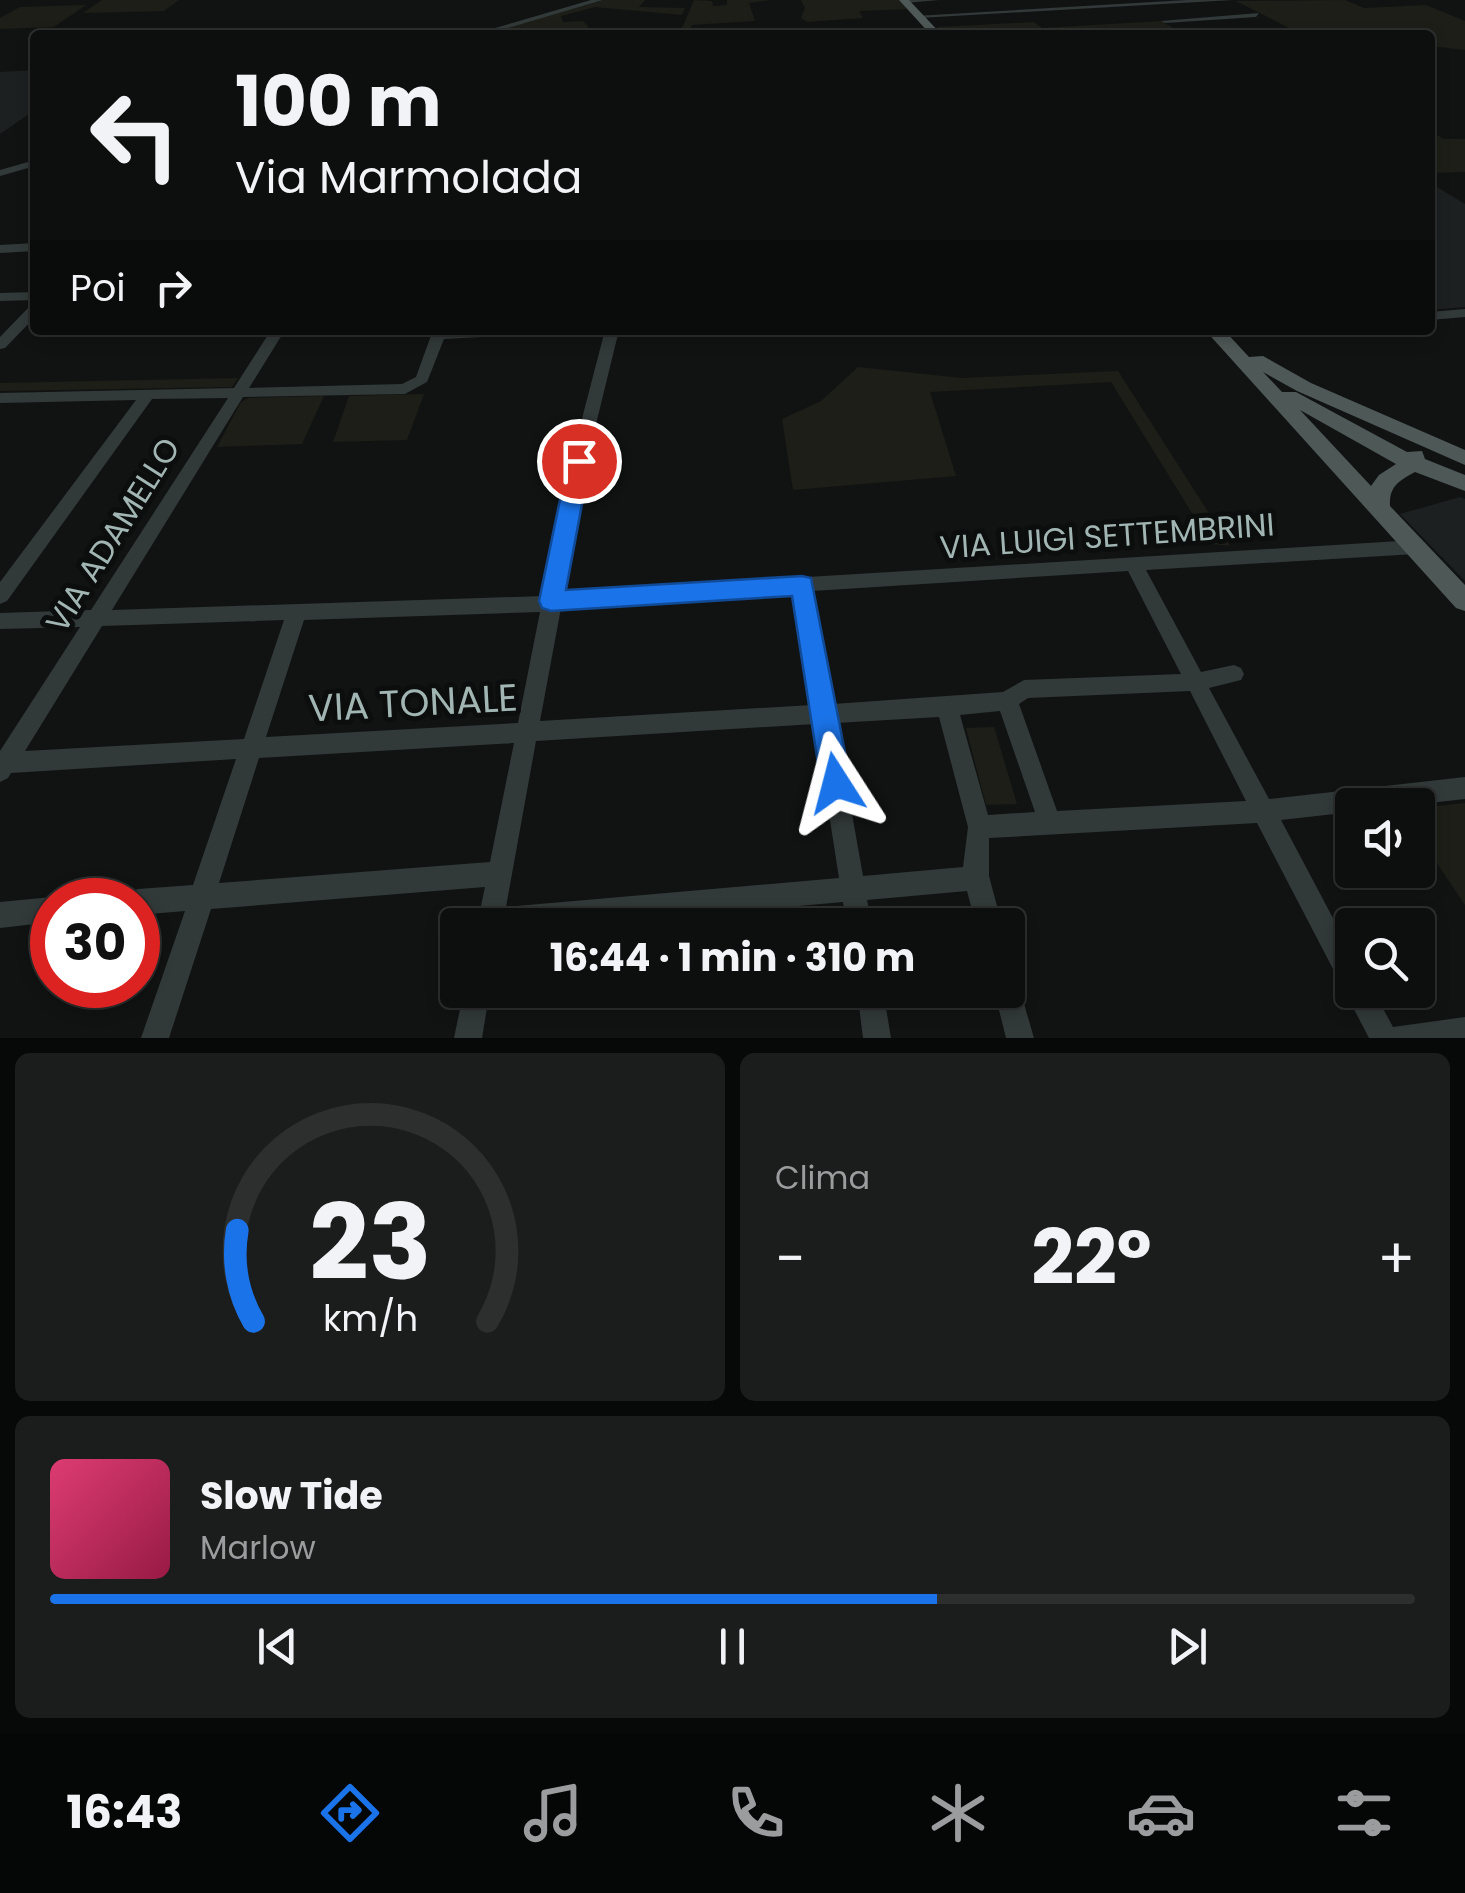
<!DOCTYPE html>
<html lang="it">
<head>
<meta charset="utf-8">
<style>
  body { margin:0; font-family:Poppins,sans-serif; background:#1b1c1c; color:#f1f3f6; height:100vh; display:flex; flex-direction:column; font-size:38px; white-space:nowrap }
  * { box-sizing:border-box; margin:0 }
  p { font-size:32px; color:#9a9c9e }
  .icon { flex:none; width:55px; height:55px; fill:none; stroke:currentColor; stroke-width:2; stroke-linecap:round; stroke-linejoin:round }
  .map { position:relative; height:1038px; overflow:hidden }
  .details { display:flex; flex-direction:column; gap:15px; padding:15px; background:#070808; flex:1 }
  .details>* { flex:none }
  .hud { position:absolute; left:30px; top:30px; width:1405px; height:305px; border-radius:10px; box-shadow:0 5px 15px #0003,0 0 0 2px #2d2e2e; background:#0d0e0e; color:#f1f3f6; overflow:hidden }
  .fabs { position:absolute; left:1335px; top:788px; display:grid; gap:20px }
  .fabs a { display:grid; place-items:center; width:100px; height:100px; border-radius:10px; background:#0d0e0e; box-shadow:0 5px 15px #0003,0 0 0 2px #2d2e2e; font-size:50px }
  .speed { position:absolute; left:30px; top:878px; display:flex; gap:20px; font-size:50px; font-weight:700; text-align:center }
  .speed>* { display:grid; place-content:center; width:130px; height:130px; border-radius:50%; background:#0d0e0e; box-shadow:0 5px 15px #0003,0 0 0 2px #2d2e2e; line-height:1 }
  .speed .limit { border:15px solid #d22; background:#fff; color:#111 }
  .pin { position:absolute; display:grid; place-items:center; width:85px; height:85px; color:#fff; margin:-42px; border:5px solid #fff; border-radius:50%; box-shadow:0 2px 10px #0007 }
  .me { position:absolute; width:110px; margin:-55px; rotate:351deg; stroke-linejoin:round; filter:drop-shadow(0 0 8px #0008) }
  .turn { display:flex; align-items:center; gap:35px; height:210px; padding:0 40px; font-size:45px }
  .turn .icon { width:130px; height:130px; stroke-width:2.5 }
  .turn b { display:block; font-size:70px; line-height:85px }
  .then { display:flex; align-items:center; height:95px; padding:0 40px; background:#0003; gap:20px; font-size:38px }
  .big { font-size:75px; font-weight:700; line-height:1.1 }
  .details .widget { flex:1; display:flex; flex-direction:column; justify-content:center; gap:15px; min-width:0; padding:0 35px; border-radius:15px; background:#1b1c1c }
  .details .dial { align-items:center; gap:0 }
  .dial svg { height:260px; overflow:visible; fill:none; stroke:#2d2e2e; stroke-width:7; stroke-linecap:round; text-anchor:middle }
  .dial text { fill:#f1f3f6; stroke:none }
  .song { display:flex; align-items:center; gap:30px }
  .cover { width:120px; height:120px; border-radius:15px; background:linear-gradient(135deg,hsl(340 70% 55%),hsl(340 70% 35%)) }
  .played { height:10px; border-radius:5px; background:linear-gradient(90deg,#1a73e8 65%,#2d2e2e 65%) }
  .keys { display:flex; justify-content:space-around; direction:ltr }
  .heat { display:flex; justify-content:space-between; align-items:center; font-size:55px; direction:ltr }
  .details .tiles { flex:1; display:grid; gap:15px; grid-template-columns:1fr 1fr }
  .widget:last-child { grid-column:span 2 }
  .trip { position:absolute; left:440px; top:908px; width:585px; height:100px; border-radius:10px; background:#0d0e0e; box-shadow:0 5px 15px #0003,0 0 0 2px #2d2e2e; font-weight:700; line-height:100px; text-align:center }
  .dock { display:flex; height:160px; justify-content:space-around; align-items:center; background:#050606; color:#9a9c9e }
  .dock .icon { width:70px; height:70px }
  .dock .selected { color:#1a73e8 }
  .dock b { font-size:45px; color:#f1f3f6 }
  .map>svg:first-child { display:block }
</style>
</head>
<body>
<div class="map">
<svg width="1465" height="1038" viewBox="0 0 1465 1038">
  <rect width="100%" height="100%" fill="#111313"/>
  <!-- built -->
  <g fill="#1d2020">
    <path d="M35 70V110L0 134V72Z"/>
    <path d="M1430 183 1465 204V307L1430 310Z"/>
    <path d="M1460 497 1465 499V581L1400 514Z"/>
  </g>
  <!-- green -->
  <g fill="#1c1e17">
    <path d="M102 0H179L164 11 83 13Z"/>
    <path d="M604 0H645L639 7 685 8 682 15 595 7 561 16 563 22 583 21 588 26 587 35H480Z"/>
    <path d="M694 0 712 1 713 6 727 5V0H771L749 3 755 21 692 25 689 35H679Z"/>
    <path d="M801 0H900L908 9 859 11 863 18 807 22 801 18 805 8Z"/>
    <path d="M1345 0 1364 8 1426 5 1465 21V50L1430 46V35H1303L1236 1Z"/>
    <path d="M86 5 54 27 0 29V18L20 7Z"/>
    <path d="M1161 21 1180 32 945 35 937 27 1034 22 1042 28Z"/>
    <path d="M1430 131 1444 139H1465V172L1430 173Z"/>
    <path d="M858 367 962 378 1118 371 1230 546 1211 544 1111 382 930 392 956 476 793 490 782 419 821 401Z"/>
    <path d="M238 378 232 387 0 391V383Z"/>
    <path d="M424 394 407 440 333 442 349 396Z"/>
    <path d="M324 396 302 444 217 447 241 402 248 398Z"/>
    <path d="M994 727 1017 804 986 805 966 728Z"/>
    <path d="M1465 803V905L1418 835V808Z"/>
  </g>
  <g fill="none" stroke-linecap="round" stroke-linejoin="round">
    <!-- minor -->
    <g fill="#323939" fill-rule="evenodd">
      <path d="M591 0H603L484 35H471Z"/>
      <path d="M939 0 905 3 901 1 902 0Z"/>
      <path d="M1187 0H1233L919 18 915 16Z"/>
      <path d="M1259 13 1256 17 1165 23 1161 21Z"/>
      <path d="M35 160V166L0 176V170Z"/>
      <path d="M35 243V251L0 253V245Z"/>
      <path d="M35 292V300L0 301V293Z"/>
      <path d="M35 305V317L5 348 0 349V337L30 306Z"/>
      <path d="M1465 309V317L1430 320V312Z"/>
      <path d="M271 330H285L249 388 402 384 416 377 433 330H548L541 334 444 339 427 382 405 394 243 397 112 610 544 596 571 461 605 330H619L587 461 563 592 1416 540 1422 542 1425 547 1422 552 1416 554 1146 570 1201 672 1234 665 1241 668 1244 674 1241 680 1209 688 1269 799 1465 777V799L1412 805H1352V812L1281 820 1352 954V990H1373L1393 1027 1465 1017V1038H1369L1257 823 989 838V876L1002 925H976L967 891 867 900 872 925H846L843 902 589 925H477L485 887 211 909 169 1038H141L185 911 138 915V900H126L129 893 138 889 193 885 236 759 11 773 8 778 0 782V751L80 627 0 629V613L91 610 228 398 152 399 7 601 0 604V582L136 400 0 403V393L234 388ZM1128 571 1181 674 1024 680 1003 692 833 704 812 591ZM794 592 812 705 540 721 561 608ZM540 612 518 723 266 737 304 620ZM284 620 244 739 25 751 102 626ZM1190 691 1246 801 1057 811 1019 704 1028 698ZM1000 711 1035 812 988 815 960 715ZM939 717 968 827 963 867 863 876 836 723ZM815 724 839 878 506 907 536 741ZM514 743 490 862 219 883 259 758Z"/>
      <path d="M1212 330H1264L1257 334 1217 337 1212 336Z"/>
      <path d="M52 897 58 900H52V922L0 928V902Z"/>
      <path d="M1008 977 1017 980 1034 1038H1006L994 990H1008Z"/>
      <path d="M464 990H490L482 1038H454Z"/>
      <path d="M857 990H883L891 1038H863Z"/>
    </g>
    <!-- major -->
    <g fill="#4e5857" fill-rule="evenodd">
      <path d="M899 0H909L942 35H931Z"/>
      <path d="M1205 330H1224L1249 357 1263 356 1311 383 1465 450V465L1297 391 1263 372 1282 392H1296L1407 452 1422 451 1425 459 1465 475V491L1415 472C1399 481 1389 486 1390 506L1465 585V611L1456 608ZM1300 410 1396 464 1379 475 1371 486Z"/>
    </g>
  </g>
  <!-- route -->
  <path fill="#1a73e8" stroke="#114b97" stroke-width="2.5" d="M579 453 590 461 566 590 802 576 811 578 851 783 846 793 836 797 826 793 821 783 792 596 551 611 542 608 539 601 568 461Z"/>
  <g text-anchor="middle" stroke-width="10" stroke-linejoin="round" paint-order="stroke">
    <!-- street labels -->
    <g font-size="32" fill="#a1b5b2" stroke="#0c0e0e">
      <text transform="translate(113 535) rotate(-58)" y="11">VIA ADAMELLO</text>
      <text transform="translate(1107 536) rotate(-4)" y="11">VIA LUIGI SETTEMBRINI</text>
    </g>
    <!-- near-street labels -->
    <g font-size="38" fill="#a1b5b2" stroke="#0c0e0e">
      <text transform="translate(413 703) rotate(-3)" y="13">VIA TONALE</text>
    </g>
  </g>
</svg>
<div class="fabs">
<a><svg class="icon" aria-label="sound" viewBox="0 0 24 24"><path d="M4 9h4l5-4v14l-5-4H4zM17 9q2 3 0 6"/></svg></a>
<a><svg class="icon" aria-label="search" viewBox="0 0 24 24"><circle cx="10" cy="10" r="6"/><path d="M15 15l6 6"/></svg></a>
</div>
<div class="speed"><div class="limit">30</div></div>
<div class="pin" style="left:579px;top:461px;background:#d93025"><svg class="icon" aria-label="arrive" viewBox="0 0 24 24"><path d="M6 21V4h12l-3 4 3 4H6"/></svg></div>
<svg class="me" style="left:836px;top:783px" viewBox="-20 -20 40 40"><path d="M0-17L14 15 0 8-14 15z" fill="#1a73e8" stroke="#fff" stroke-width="4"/></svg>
<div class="trip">16:44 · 1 min · 310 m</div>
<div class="hud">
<div class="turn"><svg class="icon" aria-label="left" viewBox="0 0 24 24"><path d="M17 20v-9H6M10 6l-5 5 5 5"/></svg><div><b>100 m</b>Via Marmolada</div></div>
<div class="then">Poi<svg class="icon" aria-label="right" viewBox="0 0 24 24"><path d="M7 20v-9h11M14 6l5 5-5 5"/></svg></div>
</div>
</div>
<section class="details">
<div class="tiles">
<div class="widget dial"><svg viewBox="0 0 100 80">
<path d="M14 69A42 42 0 1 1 86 69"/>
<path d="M14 69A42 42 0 0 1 9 41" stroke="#1a73e8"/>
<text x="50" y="56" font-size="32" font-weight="700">23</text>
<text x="50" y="72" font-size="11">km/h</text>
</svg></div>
<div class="widget"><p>Clima</p>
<div class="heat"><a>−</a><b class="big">22°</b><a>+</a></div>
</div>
<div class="widget">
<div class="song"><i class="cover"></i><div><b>Slow Tide</b><p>Marlow</p></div></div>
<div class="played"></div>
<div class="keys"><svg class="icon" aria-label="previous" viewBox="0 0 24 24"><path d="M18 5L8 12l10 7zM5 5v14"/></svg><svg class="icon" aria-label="pause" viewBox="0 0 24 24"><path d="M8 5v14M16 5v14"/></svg><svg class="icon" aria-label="next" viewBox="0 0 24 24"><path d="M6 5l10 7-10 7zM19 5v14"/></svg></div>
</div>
</div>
</section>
<nav class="dock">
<b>16:43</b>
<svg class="icon selected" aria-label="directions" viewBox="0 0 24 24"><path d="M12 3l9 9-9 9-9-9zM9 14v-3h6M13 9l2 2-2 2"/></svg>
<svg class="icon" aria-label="music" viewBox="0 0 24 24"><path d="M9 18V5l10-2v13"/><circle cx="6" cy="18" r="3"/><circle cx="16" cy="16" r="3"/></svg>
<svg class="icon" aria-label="phone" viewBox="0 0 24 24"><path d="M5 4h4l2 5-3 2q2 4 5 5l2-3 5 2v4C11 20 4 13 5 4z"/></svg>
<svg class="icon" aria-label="climate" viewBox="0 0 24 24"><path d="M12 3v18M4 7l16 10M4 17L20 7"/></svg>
<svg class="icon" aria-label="car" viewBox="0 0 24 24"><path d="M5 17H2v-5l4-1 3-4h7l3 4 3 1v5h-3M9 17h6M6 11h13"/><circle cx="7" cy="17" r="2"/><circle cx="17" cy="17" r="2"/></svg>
<svg class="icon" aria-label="filters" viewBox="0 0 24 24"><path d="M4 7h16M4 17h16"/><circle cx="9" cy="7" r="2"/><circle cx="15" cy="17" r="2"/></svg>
</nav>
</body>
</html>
